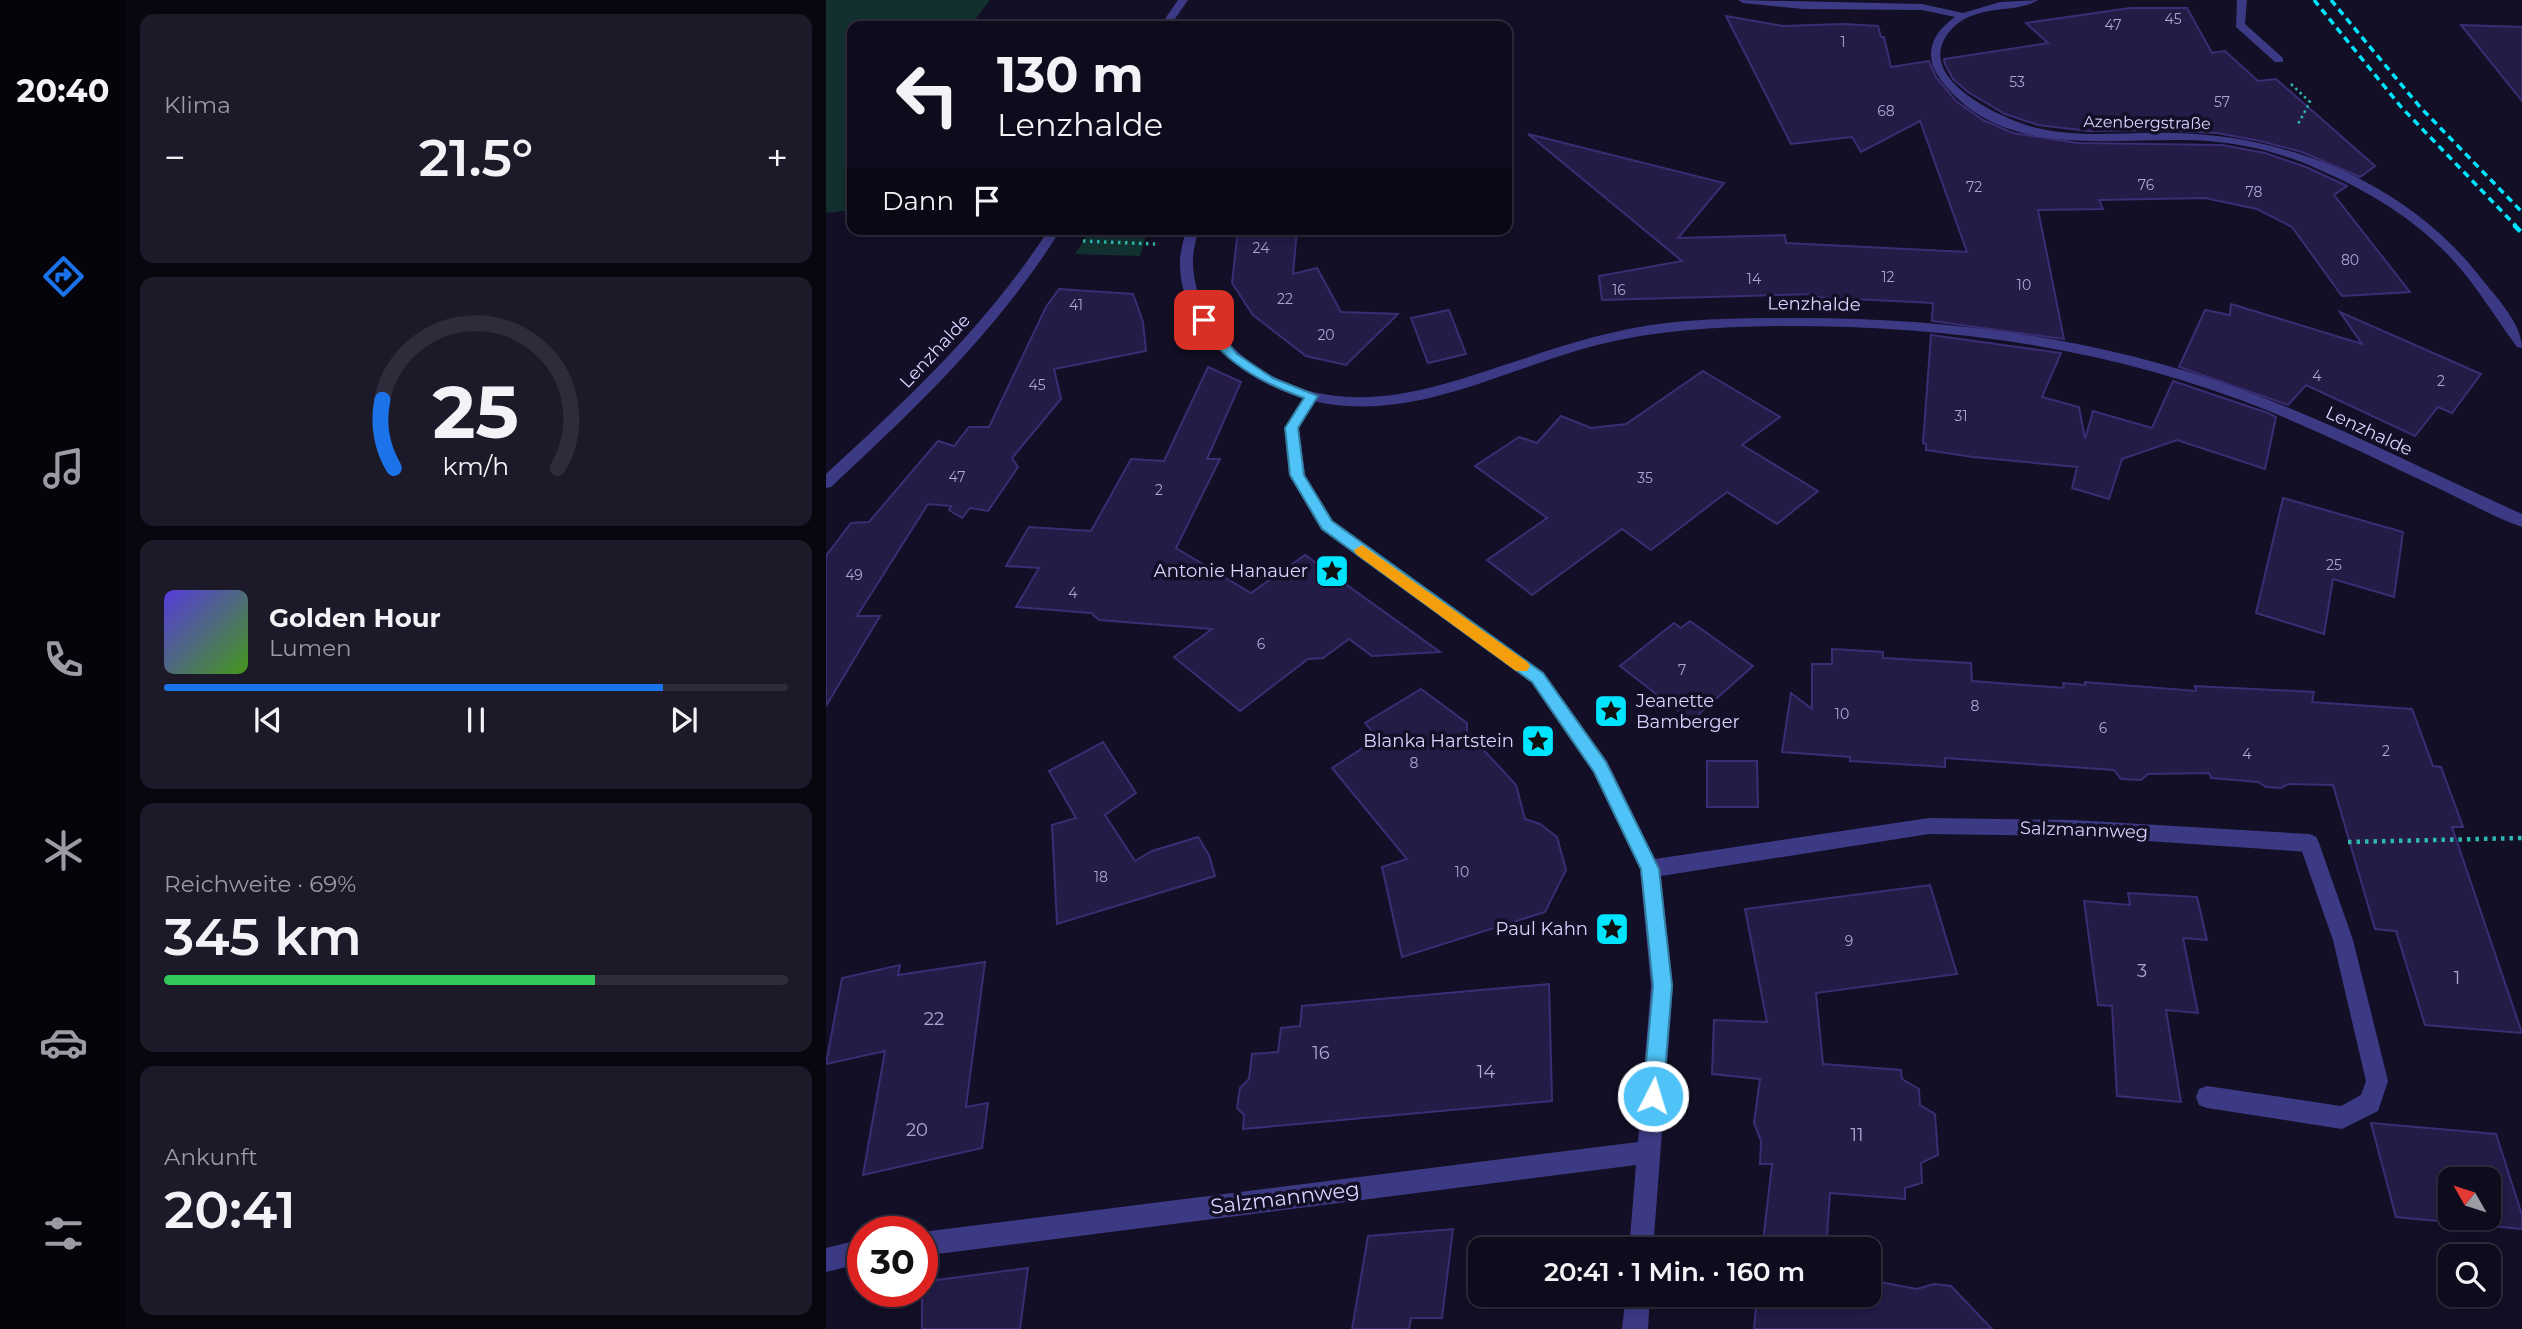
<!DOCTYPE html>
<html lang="de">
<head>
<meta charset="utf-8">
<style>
  body { margin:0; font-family:Montserrat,sans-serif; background:#1c1929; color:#f1f3f6; height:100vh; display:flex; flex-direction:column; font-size:26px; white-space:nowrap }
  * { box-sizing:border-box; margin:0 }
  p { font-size:23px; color:#9b9ba3 }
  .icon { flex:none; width:38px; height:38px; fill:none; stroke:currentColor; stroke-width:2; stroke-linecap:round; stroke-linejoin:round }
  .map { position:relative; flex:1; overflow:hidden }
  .side { display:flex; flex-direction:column; gap:14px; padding:14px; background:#08060f; width:700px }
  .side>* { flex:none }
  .top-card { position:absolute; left:21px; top:21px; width:665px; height:214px; border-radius:14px; box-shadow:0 4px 10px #0003,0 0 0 2px #2e2b3b; background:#0e0b1c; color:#f1f3f6; overflow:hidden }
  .needle { width:46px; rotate:309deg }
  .controls { position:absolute; left:1612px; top:1167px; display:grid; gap:14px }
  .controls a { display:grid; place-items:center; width:63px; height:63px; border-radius:14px; background:#0e0b1c; box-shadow:0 4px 10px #0003,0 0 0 2px #2e2b3b; font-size:35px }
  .speed { position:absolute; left:21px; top:1216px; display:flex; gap:14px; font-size:35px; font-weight:700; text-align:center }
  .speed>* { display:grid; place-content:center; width:91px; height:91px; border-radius:50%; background:#0e0b1c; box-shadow:0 4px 10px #0003,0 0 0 2px #2e2b3b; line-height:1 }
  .speed .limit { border:10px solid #d22; background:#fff; color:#111 }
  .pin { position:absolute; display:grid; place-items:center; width:60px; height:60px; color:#fff; margin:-30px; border-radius:14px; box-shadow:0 4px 10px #0006 }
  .me { position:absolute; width:77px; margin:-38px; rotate:5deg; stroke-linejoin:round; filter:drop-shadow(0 0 5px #0008) }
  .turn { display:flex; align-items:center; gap:24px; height:147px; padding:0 35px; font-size:32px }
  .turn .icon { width:91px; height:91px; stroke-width:2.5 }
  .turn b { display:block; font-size:49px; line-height:60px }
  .then { display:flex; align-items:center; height:66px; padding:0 35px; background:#0003; gap:14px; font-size:26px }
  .big { font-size:52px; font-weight:600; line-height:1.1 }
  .side .card { flex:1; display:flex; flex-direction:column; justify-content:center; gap:10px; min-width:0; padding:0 24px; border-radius:14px; background:#1c1929 }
  .side .dial { align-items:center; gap:0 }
  .dial svg { height:182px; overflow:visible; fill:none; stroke:#2e2b3b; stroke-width:7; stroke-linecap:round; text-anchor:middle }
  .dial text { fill:#f1f3f6; stroke:none }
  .song { display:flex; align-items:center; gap:21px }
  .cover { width:84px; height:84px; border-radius:10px; background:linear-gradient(135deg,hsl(250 70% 55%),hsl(100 70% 35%)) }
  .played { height:7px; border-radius:4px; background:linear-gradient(90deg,#1a73e8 80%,#2e2b3b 80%) }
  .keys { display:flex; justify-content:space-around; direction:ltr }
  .heat { display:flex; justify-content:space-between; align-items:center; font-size:38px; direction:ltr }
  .charge { height:10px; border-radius:5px; background:linear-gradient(90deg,#34c759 69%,#2e2b3b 0) }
  .trip { position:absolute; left:642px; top:1237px; width:413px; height:70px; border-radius:14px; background:#0e0b1c; box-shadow:0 4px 10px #0003,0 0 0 2px #2e2b3b; font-weight:600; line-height:70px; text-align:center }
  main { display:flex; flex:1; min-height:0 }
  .tab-bar { display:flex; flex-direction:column; width:126px; justify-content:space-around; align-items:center; background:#06040b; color:#9b9ba3 }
  .tab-bar .icon { width:49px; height:49px }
  .tab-bar .active { color:#1a73e8 }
  .tab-bar b { font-size:32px; color:#f1f3f6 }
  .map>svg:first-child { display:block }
</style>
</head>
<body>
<main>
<nav class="tab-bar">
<b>20:40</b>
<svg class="icon active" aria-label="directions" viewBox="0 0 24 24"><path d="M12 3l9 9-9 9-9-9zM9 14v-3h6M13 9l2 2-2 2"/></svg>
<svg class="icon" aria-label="music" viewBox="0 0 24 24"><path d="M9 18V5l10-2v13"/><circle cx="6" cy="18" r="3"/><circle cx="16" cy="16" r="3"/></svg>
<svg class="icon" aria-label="phone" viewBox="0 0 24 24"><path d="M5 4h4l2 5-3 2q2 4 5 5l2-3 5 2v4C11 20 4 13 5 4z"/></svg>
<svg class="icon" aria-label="climate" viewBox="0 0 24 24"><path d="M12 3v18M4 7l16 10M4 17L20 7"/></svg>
<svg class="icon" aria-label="car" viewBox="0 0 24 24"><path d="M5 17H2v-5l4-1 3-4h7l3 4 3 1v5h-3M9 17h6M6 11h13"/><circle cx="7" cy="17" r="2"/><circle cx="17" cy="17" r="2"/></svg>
<svg class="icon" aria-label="filters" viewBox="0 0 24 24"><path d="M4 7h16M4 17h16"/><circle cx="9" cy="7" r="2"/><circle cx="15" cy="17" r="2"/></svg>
</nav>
<section class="side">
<div class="card"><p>Klima</p>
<div class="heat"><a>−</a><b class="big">21.5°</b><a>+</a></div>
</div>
<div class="card dial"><svg viewBox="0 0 100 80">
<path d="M14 69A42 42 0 1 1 86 69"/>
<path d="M14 69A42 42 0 0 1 9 39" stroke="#1a73e8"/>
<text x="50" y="56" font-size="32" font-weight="700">25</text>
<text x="50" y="72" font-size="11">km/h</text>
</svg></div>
<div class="card">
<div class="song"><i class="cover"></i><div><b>Golden Hour</b><p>Lumen</p></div></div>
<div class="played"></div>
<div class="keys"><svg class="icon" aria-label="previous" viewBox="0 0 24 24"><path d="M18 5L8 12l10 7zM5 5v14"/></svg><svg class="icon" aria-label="pause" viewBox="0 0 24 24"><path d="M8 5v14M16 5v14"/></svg><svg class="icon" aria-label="next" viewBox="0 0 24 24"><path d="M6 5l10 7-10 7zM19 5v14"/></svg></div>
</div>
<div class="card"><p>Reichweite · 69%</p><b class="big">345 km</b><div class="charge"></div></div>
<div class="card"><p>Ankunft</p><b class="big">20:41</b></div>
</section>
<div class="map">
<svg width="1696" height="1329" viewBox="0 0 1696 1329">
  <rect width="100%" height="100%" fill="#130f26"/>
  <!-- green -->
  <g fill="#12302f">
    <path d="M0 0H164L144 26H26V210L0 213Z"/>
    <path d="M265 229H322L314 256 249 254Z"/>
  </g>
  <!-- building -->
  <g fill="#241b47" stroke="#3b2d73" stroke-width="2" fill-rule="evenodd">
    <path d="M1304 8H1361L1386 53 1399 51 1432 81 1450 79 1549 166 1534 177 1476 152 1434 141 1391 133 1331 130 1263 131 1212 125 1179 114 1142 92 1127 79 1119 64 1118 59 1222 43 1200 23Z"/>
    <path d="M900 16 957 26 1017 24 1052 26 1055 37H1058L1065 67 1103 61 1110 77 1130 101 1157 120 1187 133 1252 143 1396 145 1439 153 1480 167 1521 186 1508 195 1584 292 1516 296 1466 227 1431 209 1379 198 1273 200 1277 209 1212 210 1238 339 1106 321 1107 303 985 297 989 294 776 300 773 276 856 261 702 134 898 183 852 238 959 235 960 243 1141 252 1094 121 1035 152 1026 137 965 144Z"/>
    <path d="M1635 25 1696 27V101Z"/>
    <path d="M412 229H471L467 274 491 268 515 312 572 314 520 365 480 356 427 315 406 283Z"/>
    <path d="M233 289 307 294 317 322 320 351 228 369 235 399 186 458 192 467 162 511 144 508 136 518 123 510 125 506 102 504 31 616H54L0 706V556L25 523 43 522 112 441 128 446 143 427H163L220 307Z"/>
    <path d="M1405 304 1536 344 1514 312 1655 374 1626 413 1612 407 1589 436 1480 385 1462 405 1353 367 1379 310 1404 315Z"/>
    <path d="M623 310 640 354 602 363 585 318Z"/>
    <path d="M1105 335 1235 353 1216 397 1253 407 1259 439 1267 411 1326 428 1347 381 1442 413 1450 417 1439 469 1351 440 1296 459 1283 499 1246 488 1251 467 1147 457 1100 450V444L1097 443Z"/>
    <path d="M382 367 415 382 381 459H394L350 548 425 593 479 555 614 652 546 656 523 639 497 658 482 659 414 711 348 657 386 629 273 620 265 613 190 607 213 568 180 566 203 527 265 531 305 459 338 461Z"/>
    <path d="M877 371 954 417 916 445 992 491 951 524 901 492 825 550 796 529 706 595 661 560 721 518 649 466 693 437 711 443 735 416 765 428 800 424Z"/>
    <path d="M1457 498 1577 532 1568 597 1507 579 1498 634 1430 613Z"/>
    <path d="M864 621 927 666 865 721 794 666 848 623 855 628Z"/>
    <path d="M1006 649 1057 652V658L1145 663 1146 681 1238 688 1237 683 1259 685V682L1370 691 1369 686 1488 692 1486 702 1586 709 1607 766 1615 767 1637 827H1626L1696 1033 1599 1025 1570 931 1549 929 1507 785 1462 784 1455 788 1440 787 1432 782 1385 778 1383 773 1322 774 1315 780 1295 779 1288 770 1119 758V767L1024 761V757L956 752 965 693 986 709V664H1006Z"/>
    <path d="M595 689 641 723V732L690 785 699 819 714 824 731 837 740 870 719 912 576 957 556 867 581 859 506 768 552 738 539 723Z"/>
    <path d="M277 742 310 793 279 815 309 861 326 851 372 837 383 855 389 876 231 924 226 825 250 818 223 771Z"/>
    <path d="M881 761H931L932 807H881Z"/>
    <path d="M1104 885 1131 974 990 993 997 1064 1075 1070 1076 1079 1093 1089 1094 1105 1109 1114 1112 1155 1095 1163 1096 1183 1079 1188V1199L1004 1193 1000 1250H936L946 1164H934L935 1141 928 1123 934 1079 886 1074 888 1020 941 1022 919 909Z"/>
    <path d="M1302 893 1371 897 1381 940 1357 938 1372 1013 1340 1010 1355 1102 1291 1096 1286 1006 1272 1005 1258 901 1304 905Z"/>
    <path d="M159 962 140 1107 162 1103 156 1148 37 1175 59 1051 0 1064 16 978 74 965 72 975Z"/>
    <path d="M723 984 726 1101 417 1129 418 1115 411 1108 414 1088 423 1079 426 1054 452 1052 455 1028 474 1026 476 1006Z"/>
    <path d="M1545 1123 1670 1134 1696 1215V1229L1570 1217ZM1624 1180H1662V1218H1624Z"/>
    <path d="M627 1229 616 1318H585L583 1329H526L542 1236Z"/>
    <path d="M202 1268 194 1329H96V1282Z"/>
    <path d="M1043 1280 1091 1289 1108 1284 1125 1286 1166 1329H928L931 1295H1043Z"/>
  </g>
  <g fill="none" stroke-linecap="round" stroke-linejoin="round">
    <!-- path-far2 -->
    <path stroke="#2fb8b0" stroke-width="2.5" stroke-dasharray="2.5 3.5" stroke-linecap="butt" d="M1465 84 1484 102 1471 126"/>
    <!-- path-far1 -->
    <path stroke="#2fb8b0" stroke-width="3.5" stroke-dasharray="2.5 4.5" stroke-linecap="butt" d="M257 241 329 244"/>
    <!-- path -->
    <path stroke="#2fb8b0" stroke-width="4.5" stroke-dasharray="3.5 5" stroke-linecap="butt" d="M1522 842 1696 838"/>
    <!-- service -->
    <g fill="#3d3a85" fill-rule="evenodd">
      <path d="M1411 0H1421L1419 24 1457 58V62H1449L1410 27Z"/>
      <path d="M1483 834 1490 837 1493 843 1527 940 1562 1081 1552 1111 1516 1129 1381 1108 1373 1105 1370 1097 1373 1089 1381 1086 1515 1106 1535 1095 1540 1081 1507 940 1473 843 1476 837Z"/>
    </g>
    <!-- minor -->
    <g fill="#3d3a85" fill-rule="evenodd">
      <path d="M352 0H362L344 26H334Z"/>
      <path d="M912 0 1096 4 1137 13 1174 2 1212 0C1190 15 1149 2 1124 31 1084 78 1178 120 1211 128 1258 139 1302 131 1348 133 1462 135 1579 183 1651 273 1667 294 1696 322 1696 348L1691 347C1669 317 1650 285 1625 258 1589 219 1542 191 1494 170 1460 154 1420 144 1382 141 1302 135 1198 160 1132 99 1123 90 1112 79 1107 66 1100 45 1113 28 1129 17L1096 10 977 9 917 3Z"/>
      <path d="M485 391 492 396 473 428 479 475 507 521 718 673 781 761 829 859 1103 818 1247 820 1483 834 1490 837 1493 843 1490 849 1483 852 1247 836 1103 834 835 876 847 986 827 1250H803L810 1165 96 1256V1232L812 1142 825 986 814 869 767 772 706 683 495 529 463 475 459 428 480 393Z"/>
      <path d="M37 1239V1263L0 1272V1248Z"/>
      <path d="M800 1295H824L822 1329H796Z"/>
    </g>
    <!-- tertiary -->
    <g fill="#3d3a85" fill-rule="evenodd">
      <path d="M223 229H235C173 329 91 407 5 487L0 488V474C82 399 162 324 223 229Z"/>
      <path d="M360 229H372C371 239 367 249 367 258 365 325 428 377 487 392 560 409 628 381 697 359 743 343 791 329 840 323 884 318 930 318 974 318 1123 318 1271 338 1411 388 1509 423 1602 472 1696 514V527C1668 517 1641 502 1614 489 1557 462 1501 435 1443 411 1285 347 1120 325 950 326 890 327 830 330 771 345 677 369 580 427 480 399 418 382 352 330 354 259 355 249 358 239 360 229Z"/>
    </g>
    <!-- rail-far1 -->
    <g stroke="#00e5ff" stroke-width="3.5" stroke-dasharray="7 5" stroke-linecap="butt">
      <path d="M1488 0 1576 108 1690 226"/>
      <path d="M1505 0 1594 107 1696 212"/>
    </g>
    <!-- rail -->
    <path stroke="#00e5ff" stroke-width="4.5" stroke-dasharray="9 7" stroke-linecap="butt" d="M1688 225 1696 233"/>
  </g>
  <!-- route -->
  <path fill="#4fc3f7" stroke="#337fa1" stroke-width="2" d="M378 316 382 317 411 354 447 378 492 396 472 428 478 475 506 521 717 673 780 762 833 869 846 986 837 1096 834 1104 827 1107 820 1104 817 1096 827 986 815 869 768 772 706 682 496 529 464 475 459 428 478 398C434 382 396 362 371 320Z"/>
  <!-- slow -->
  <path fill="#f59e0b" d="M536 545 701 662 704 666 701 671H690L530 554 528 550Z"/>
  <!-- icons -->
  <defs>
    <g id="sight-square" transform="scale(1.75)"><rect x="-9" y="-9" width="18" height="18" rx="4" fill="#00e5ff" stroke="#130f26"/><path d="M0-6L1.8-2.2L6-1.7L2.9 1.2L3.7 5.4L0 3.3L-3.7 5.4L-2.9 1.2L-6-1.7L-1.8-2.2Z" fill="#111"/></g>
  </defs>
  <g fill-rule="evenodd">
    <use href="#sight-square" x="506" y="571"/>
    <use href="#sight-square" x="785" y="711"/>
    <use href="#sight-square" x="712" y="741"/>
    <use href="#sight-square" x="786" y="929"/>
  </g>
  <g text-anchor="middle" stroke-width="7" stroke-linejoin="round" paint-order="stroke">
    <!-- number labels -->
    <g font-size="14" fill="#aca6d1">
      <text x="1347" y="24">45</text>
      <text x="1287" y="30">47</text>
      <text x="1017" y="47">1</text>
      <text x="1191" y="87">53</text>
      <text x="1396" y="107">57</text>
      <text x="1060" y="116">68</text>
      <text x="1320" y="190">76</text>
      <text x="1148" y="192">72</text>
      <text x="1428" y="197">78</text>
      <text x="435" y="253">24</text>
      <text x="1524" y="265">80</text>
      <text x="1062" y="282">12</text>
      <text x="928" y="284">14</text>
      <text x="1198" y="290">10</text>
      <text x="793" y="295">16</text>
      <text x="459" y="304">22</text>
      <text x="250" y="310">41</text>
      <text x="500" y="340">20</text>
      <text x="1491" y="381">4</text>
      <text x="1615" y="386">2</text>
      <text x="211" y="390">45</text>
      <text x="1135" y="421">31</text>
      <text x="131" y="482">47</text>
      <text x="819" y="483">35</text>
      <text x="333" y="495">2</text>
      <text x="1508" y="570">25</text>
      <text x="28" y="580">49</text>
      <text x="247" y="598">4</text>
      <text x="435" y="649">6</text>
      <text x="856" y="675">7</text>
      <text x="1149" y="711">8</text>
      <text x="1016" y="719">10</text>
      <text x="1277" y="733">6</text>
      <text x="1560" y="756">2</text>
      <text x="1421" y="759">4</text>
      <text x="588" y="768">8</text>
      <text x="636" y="877">10</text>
      <text x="275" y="882">18</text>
      <text x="1023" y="946">9</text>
    </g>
    <!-- far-street labels -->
    <g font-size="16" fill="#d9d4ff" stroke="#130f26">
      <text transform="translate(1321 122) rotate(1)" y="6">Azenbergstraße</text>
    </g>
    <!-- street labels -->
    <g font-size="18" fill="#d9d4ff" stroke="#130f26">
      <text transform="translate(988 304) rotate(1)" y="6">Lenzhalde</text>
      <text transform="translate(109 351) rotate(-47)" y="6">Lenzhalde</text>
      <text transform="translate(1543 431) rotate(25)" y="6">Lenzhalde</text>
      <text transform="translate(1258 830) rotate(2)" y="6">Salzmannweg</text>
    </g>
    <!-- poi labels -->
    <g font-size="18" fill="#d9d4ff" stroke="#130f26" text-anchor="end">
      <text x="482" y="577">Antonie Hanauer</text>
      <text x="810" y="707" text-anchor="start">Jeanette<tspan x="810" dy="21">Bamberger</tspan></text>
      <text x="688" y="747">Blanka Hartstein</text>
      <text x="762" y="935">Paul Kahn</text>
    </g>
    <!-- near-number labels -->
    <g font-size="18" fill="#aca6d1">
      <text x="1316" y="977">3</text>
      <text x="1631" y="984">1</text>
      <text x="108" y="1025">22</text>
      <text x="495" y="1059">16</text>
      <text x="660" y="1078">14</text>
      <text x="91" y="1136">20</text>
      <text x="1031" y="1141">11</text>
    </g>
    <!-- near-street labels -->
    <g font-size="21" fill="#d9d4ff" stroke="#130f26">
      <text transform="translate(459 1198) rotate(-7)" y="7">Salzmannweg</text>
    </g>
  </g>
</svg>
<div class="controls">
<a><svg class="needle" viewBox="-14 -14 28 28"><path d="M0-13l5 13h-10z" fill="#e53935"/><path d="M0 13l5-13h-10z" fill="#9b9ba3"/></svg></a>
<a><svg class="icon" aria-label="search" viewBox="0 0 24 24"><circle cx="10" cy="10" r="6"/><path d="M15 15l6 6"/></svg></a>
</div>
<div class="speed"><div class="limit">30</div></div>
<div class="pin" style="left:378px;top:320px;background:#d93025"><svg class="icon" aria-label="arrive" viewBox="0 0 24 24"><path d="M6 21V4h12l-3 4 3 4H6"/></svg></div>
<svg class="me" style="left:827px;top:1096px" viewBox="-20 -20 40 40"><circle r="17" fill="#4fc3f7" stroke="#fff" stroke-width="3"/><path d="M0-11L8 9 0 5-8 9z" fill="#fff"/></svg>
<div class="trip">20:41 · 1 Min. · 160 m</div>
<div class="top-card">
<div class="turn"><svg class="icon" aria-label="left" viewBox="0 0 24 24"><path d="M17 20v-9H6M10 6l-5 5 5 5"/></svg><div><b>130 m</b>Lenzhalde</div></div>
<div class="then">Dann<svg class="icon" aria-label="arrive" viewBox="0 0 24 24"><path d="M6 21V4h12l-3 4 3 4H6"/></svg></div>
</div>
</div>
</main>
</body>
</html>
